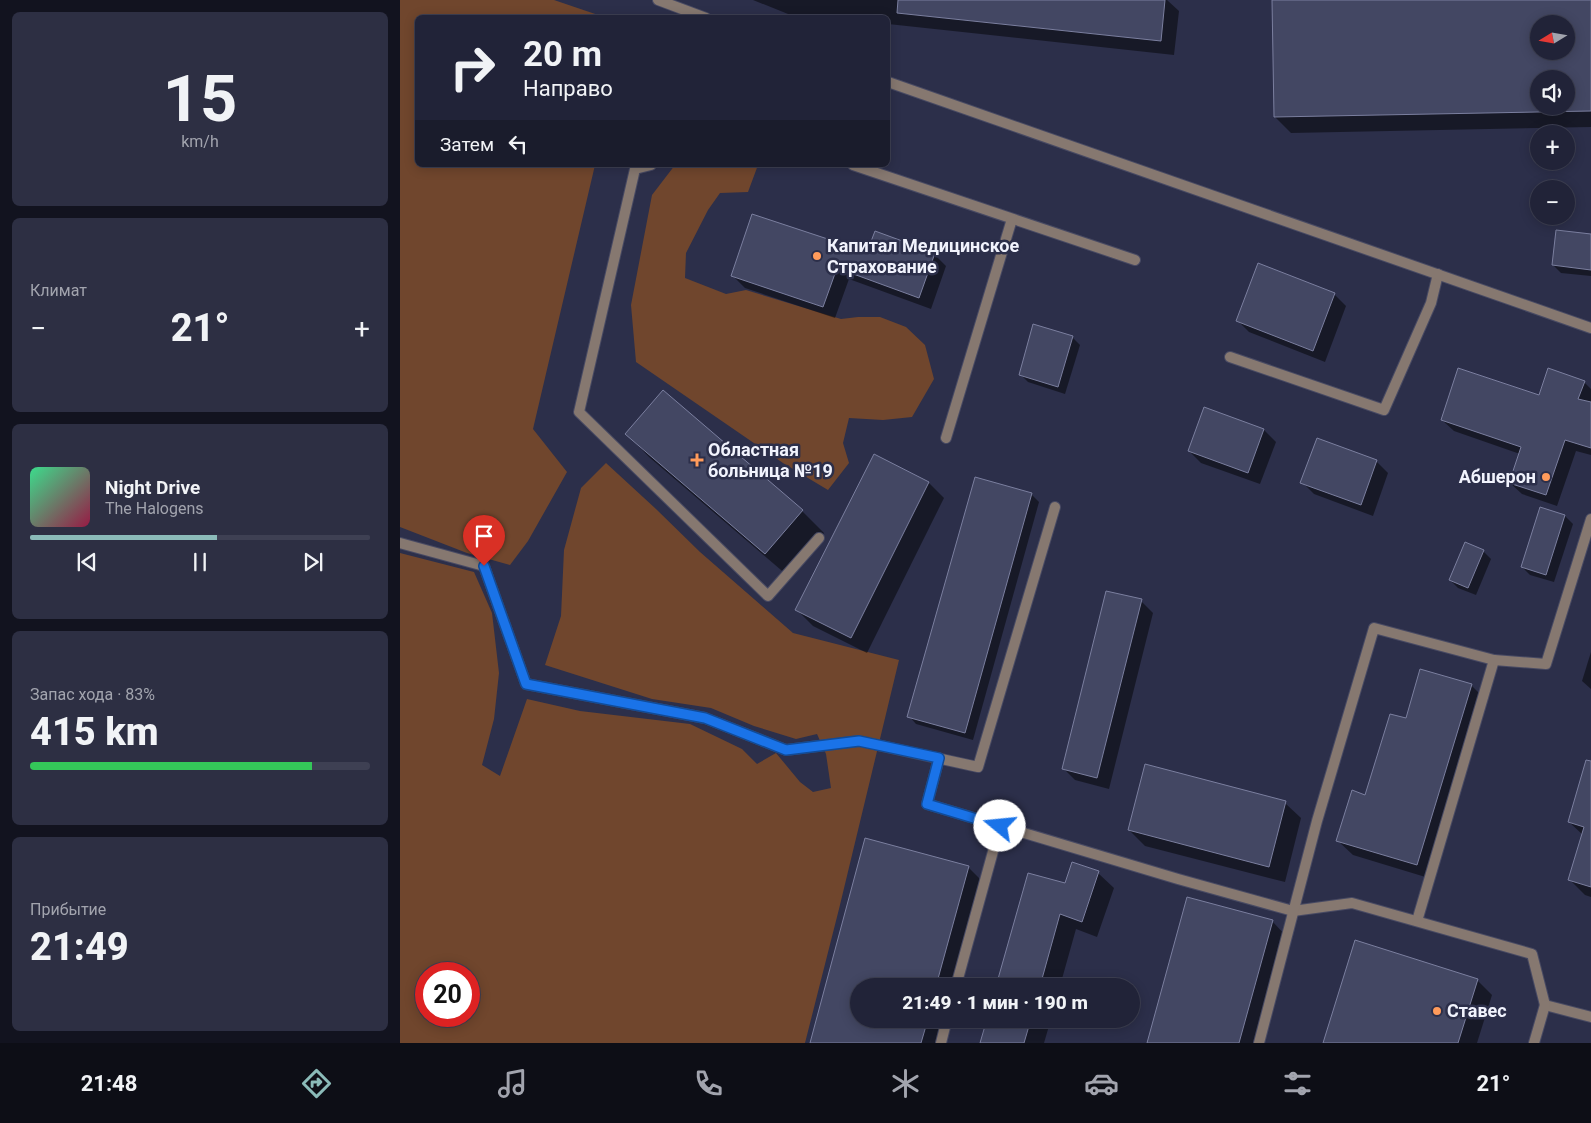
<!DOCTYPE html>
<html lang="ru">
<head>
<meta charset="utf-8">
<style>
  body { margin:0; font-family:Roboto,sans-serif; background:#2d2f43; color:#f1f3f6; height:100vh; display:flex; flex-direction:column; font-size:19px; white-space:nowrap }
  * { box-sizing:border-box; margin:0 }
  p { font-size:16px; color:#a2a4ae }
  .icon { flex:none; width:28px; height:28px; fill:none; stroke:currentColor; stroke-width:2; stroke-linecap:round; stroke-linejoin:round }
  .map { position:relative; flex:1; overflow:hidden }
  .panel { display:flex; flex-direction:column; gap:12px; padding:12px; background:#12131f; width:400px }
  .panel>* { flex:none }
  .banner { position:absolute; left:15px; top:15px; width:475px; height:152px; border-radius:8px; box-shadow:0 2px 12px #0003,0 0 0 1px #3e4053; background:#212338; color:#f1f3f6; overflow:hidden }
  .needle { width:32px; rotate:259deg }
  .fabs { position:absolute; left:1130px; top:15px; display:grid; gap:10px }
  .fabs a { display:grid; place-items:center; width:45px; height:45px; border-radius:50%; background:#212338; box-shadow:0 2px 12px #0003,0 0 0 1px #3e4053; font-size:25px }
  .speed { position:absolute; left:15px; top:962px; display:flex; gap:10px; font-size:25px; font-weight:700; text-align:center }
  .speed>* { display:grid; place-content:center; width:65px; height:65px; border-radius:50%; background:#212338; box-shadow:0 2px 12px #0003,0 0 0 1px #3e4053; line-height:1 }
  .speed .limit { border:8px solid #d22; background:#fff; color:#111 }
  .pin { position:absolute; display:grid; place-items:center; width:42px; height:42px; color:#fff; margin:-51px -21px; border-radius:50% 50% 50% 0; rotate:-45deg; box-shadow:0 0 5px #0007 }
  .pin .icon { rotate:45deg }
  .me { position:absolute; width:55px; margin:-28px; rotate:287deg; stroke-linejoin:round; filter:drop-shadow(0 0 4px #0008) }
  .turn { display:flex; align-items:center; gap:18px; height:105px; padding:0 25px; font-size:22px }
  .turn .icon { width:65px; height:65px; stroke-width:2.5 }
  .turn b { display:block; font-size:35px; line-height:42px }
  .then { display:flex; align-items:center; height:48px; padding:0 25px; background:#0003; gap:10px; font-size:19px }
  .big { font-size:38px; font-weight:800; line-height:1.1 }
  .panel .tile { flex:1; display:flex; flex-direction:column; justify-content:center; gap:8px; min-width:0; padding:0 18px; border-radius:8px; background:#2d2f43 }
  .panel .dial { align-items:center; gap:0 }
  .dial b { font-size:65px; line-height:1 }
  .song { display:flex; align-items:center; gap:15px }
  .cover { width:60px; height:60px; border-radius:8px; background:linear-gradient(135deg,hsl(150 70% 55%),hsl(340 70% 35%)) }
  .played { height:5px; border-radius:2px; background:linear-gradient(90deg,#8bbbb9 55%,#3e4053 55%) }
  .keys { display:flex; justify-content:space-around; direction:ltr }
  .heat { display:flex; justify-content:space-between; align-items:center; font-size:28px; direction:ltr }
  .charge { height:8px; border-radius:4px; background:linear-gradient(90deg,#34c759 83%,#3e4053 0) }
  .trip { position:absolute; left:450px; top:978px; width:290px; height:50px; border-radius:25px; background:#212338; box-shadow:0 2px 12px #0003,0 0 0 1px #3e4053; font-weight:800; line-height:50px; text-align:center }
  .tabs { display:flex; height:80px; justify-content:space-around; align-items:center; background:#0d0e16; color:#a2a4ae }
  .tabs .icon { width:35px; height:35px }
  .tabs .current { color:#8bbbb9 }
  .tabs b { font-size:22px; color:#f1f3f6 }
  main { display:flex; flex:1; min-height:0 }
  .map>svg:first-child { display:block }
</style>
</head>
<body>
<main>
<section class="panel">
<div class="tile dial"><b>15</b><p>km/h</p></div>
<div class="tile"><p>Климат</p>
<div class="heat"><a>−</a><b class="big">21°</b><a>+</a></div>
</div>
<div class="tile">
<div class="song"><i class="cover"></i><div><b>Night Drive</b><p>The Halogens</p></div></div>
<div class="played"></div>
<div class="keys"><svg class="icon" aria-label="previous" viewBox="0 0 24 24"><path d="M18 5L8 12l10 7zM5 5v14"/></svg><svg class="icon" aria-label="pause" viewBox="0 0 24 24"><path d="M8 5v14M16 5v14"/></svg><svg class="icon" aria-label="next" viewBox="0 0 24 24"><path d="M6 5l10 7-10 7zM19 5v14"/></svg></div>
</div>
<div class="tile"><p>Запас хода · 83%</p><b class="big">415 km</b><div class="charge"></div></div>
<div class="tile"><p>Прибытие</p><b class="big">21:49</b></div>
</section>
<div class="map">
<svg width="1191" height="1043" viewBox="0 0 1191 1043">
  <rect width="100%" height="100%" fill="#2c2f4a"/>
  <!-- green -->
  <g fill="#70462d" fill-rule="evenodd">
    <path d="M0 0H154L204 17 18 18V165H195L133 429 167 472 128 541 110 565 67 553 0 527Z"/>
    <path d="M275 165H358L348 192 320 193 308 210 286 253 285 278 326 294 346 290 441 319 458 317H480L506 327 525 345 534 379 512 417 483 420 449 418 443 443 449 463 428 490 383 463 236 362 231 305 252 195Z"/>
    <path d="M206 463 256 509 300 552 393 633 499 660 439 909 405 1043H0V553L74 572 92 613 99 673 94 719 82 765 100 776 127 699 180 711 290 724 342 749 357 764 376 753 400 782 413 792 431 788 426 754 417 734 396 739 354 726 311 708 252 699 145 665 161 616 164 550 181 488ZM26 974H69V1016H26Z"/>
  </g>
  <!-- shadow -->
  <g fill="#0007" fill-rule="evenodd">
    <path d="M353 0H767L779 11 774 55 488 24V18H429L394 14 393 16Z"/>
    <path d="M873 0H1191V127L891 133 875 117ZM1139 24H1166V51H1139ZM1139 79H1166V106H1139Z"/>
    <path d="M1191 236V276L1161 273 1153 265Z"/>
    <path d="M468 254H534L546 266 531 309 449 279 435 318 345 288 333 276Z"/>
    <path d="M934 294 946 306 925 362 849 332 837 320Z"/>
    <path d="M672 337 680 345 665 394 628 382 620 374Z"/>
    <path d="M1184 382 1191 389V455L1176 451 1157 506 1122 494 1110 483 1120 454 1054 431 1042 420 1140 397Z"/>
    <path d="M864 430 876 442 860 484 801 463 789 451Z"/>
    <path d="M227 434 402 511 424 533 388 576 249 457Z"/>
    <path d="M976 461 988 473 973 516 914 494 902 482Z"/>
    <path d="M529 483 544 498 467 653 413 626 397 610Z"/>
    <path d="M631 494 639 502 573 740 516 724 509 716Z"/>
    <path d="M1165 516 1173 524 1154 582 1130 575 1122 567Z"/>
    <path d="M1083 551 1091 559 1076 595 1058 588 1050 580Z"/>
    <path d="M741 601 753 613 709 789 675 780 663 768Z"/>
    <path d="M1191 652V689L1182 681Z"/>
    <path d="M1071 685 1086 700 1032 879 953 855 938 841 966 796 1007 720Z"/>
    <path d="M1191 795V897L1185 895 1169 879 1183 835 1169 822Z"/>
    <path d="M885 803 901 818 885 882 745 846 729 830Z"/>
    <path d="M466 839 568 867 584 883 556 986H459V1019H547L541 1043H411Z"/>
    <path d="M698 873 714 888 697 937 676 929 660 986H597L628 874 666 884Z"/>
    <path d="M872 921 887 937 858 1043H748Z"/>
    <path d="M1077 980 1092 995 1077 1043H925Z"/>
    <path d="M588 1019H651L644 1043H582Z"/>
  </g>
  <!-- building -->
  <g fill="#434763" stroke="#7b7f9f" fill-rule="evenodd">
    <path d="M498 0H765L761 41 497 13Z"/>
    <path d="M872 0H1191V111L874 117ZM1139 24H1166V51H1139ZM1139 79H1166V106H1139Z"/>
    <path d="M352 214 467 252 475 231 535 253 519 298 437 268 423 307 331 276Z"/>
    <path d="M1156 230 1191 234V270L1152 265Z"/>
    <path d="M858 263 935 293 913 351 836 321Z"/>
    <path d="M633 324 673 336 658 387 619 375Z"/>
    <path d="M1058 368 1139 395 1148 368 1185 381 1178 399 1191 402V448L1165 440 1146 495 1109 483 1121 447 1041 420Z"/>
    <path d="M263 390 403 510 365 554 225 434Z"/>
    <path d="M804 407 864 429 848 473 788 451Z"/>
    <path d="M917 438 977 460 961 505 900 483Z"/>
    <path d="M474 454 529 482 451 638 395 610Z"/>
    <path d="M575 477 632 493 565 733 507 717Z"/>
    <path d="M1140 507 1165 515 1146 575 1121 567Z"/>
    <path d="M1065 542 1084 550 1068 588 1049 580Z"/>
    <path d="M706 591 742 599 697 778 662 769Z"/>
    <path d="M1020 669 1072 684 1017 865 936 841 952 790 965 795 990 714 1006 718Z"/>
    <path d="M1186 760 1191 761V887L1168 880 1184 827 1168 822Z"/>
    <path d="M745 764 886 801 869 867 728 830Z"/>
    <path d="M465 838 569 866 536 986H459V1019H528L521 1043H410Z"/>
    <path d="M672 862 699 871 682 922 660 914 640 986H596L628 873 665 883Z"/>
    <path d="M787 897 873 920 839 1043H747Z"/>
    <path d="M955 940 1078 979 1058 1043H923Z"/>
    <path d="M587 1019H631L624 1043H580Z"/>
  </g>
  <g fill="none" stroke-linecap="round" stroke-linejoin="round">
    <!-- service casing -->
    <g stroke="#484a63" stroke-width="12">
      <g id="service">
        <path d="M251 165 235 169 179 412 368 596 419 538"/>
        <path d="M453 165 735 260"/>
        <path d="M830 357 984 410 1031 303 1038 274"/>
        <path d="M546 438 612 219"/>
        <path d="M0 543 84 566 126 684 305 718 386 750 459 741 578 767 655 507"/>
        <path d="M539 758 527 804 778 879 893 911 952 903 1132 954 1145 1005 1191 1017"/>
        <path d="M1017 921 1094 660"/>
        <path d="M556 986 600 826"/>
        <path d="M541 1043 547 1019"/>
        <path d="M859 1043 917 821 974 628 1094 660 1146 664 1191 519"/>
        <path d="M1134 1043 1145 1005"/>
      </g>
    </g>
    <!-- minor casing -->
    <g stroke="#484a63" stroke-width="12">
      <g id="minor">
        <path d="M258 0 306 18"/>
        <path d="M488 82 1191 328"/>
      </g>
    </g>
    <!-- service -->
    <use href="#service" stroke="#867870" stroke-width="10"/>
    <!-- minor -->
    <use href="#minor" stroke="#867870" stroke-width="10"/>
  </g>
  <g fill="none" stroke-linecap="round" stroke-linejoin="round">
    <!-- route casing -->
    <g stroke="#114b97" stroke-width="12">
      <path id="route" d="M84 566 126 684 305 718 386 750 459 741 539 758 527 804 600 826"/>
    </g>
    <!-- route -->
    <use href="#route" stroke="#1a73e8" stroke-width="9"/>
  </g>
  <!-- markers -->
  <g fill="#ff9b5b" stroke="#2c2f4a" stroke-width="2">
    <circle cx="417" cy="256" r="5"/>
    <path d="M294.5 452.5h5v5h5v5h-5v5h-5v-5h-5v-5h5z"/>
    <circle cx="1146" cy="477" r="5"/>
    <circle cx="1037" cy="1011" r="5"/>
  </g>
  <g text-anchor="middle" stroke-width="5" stroke-linejoin="round" paint-order="stroke">
    <!-- poi labels -->
    <g font-size="18" font-weight="bold" fill="#f1f3fd" stroke="#2c2f4a" text-anchor="start">
      <text x="427" y="252">Капитал Медицинское<tspan x="427" dy="21">Страхование</tspan></text>
      <text x="308" y="456">Областная<tspan x="308" dy="21">больница №19</tspan></text>
      <text x="1136" y="483" text-anchor="end">Абшерон</text>
      <text x="1047" y="1017">Ставес</text>
    </g>
  </g>
</svg>
<div class="fabs">
<a><svg class="needle" viewBox="-14 -14 28 28"><path d="M0-13l5 13h-10z" fill="#e53935"/><path d="M0 13l5-13h-10z" fill="#a2a4ae"/></svg></a>
<a><svg class="icon" aria-label="sound" viewBox="0 0 24 24"><path d="M4 9h4l5-4v14l-5-4H4zM17 9q2 3 0 6"/></svg></a>
<a>+</a>
<a>−</a>
</div>
<div class="speed"><div class="limit">20</div></div>
<div class="pin" style="left:84px;top:566px;background:#d93025"><svg class="icon" aria-label="arrive" viewBox="0 0 24 24"><path d="M6 21V4h12l-3 4 3 4H6"/></svg></div>
<svg class="me" style="left:600px;top:826px" viewBox="-20 -20 40 40"><circle r="19" fill="#fff"/><path d="M0-13L10 11 0 6-10 11z" fill="#1a73e8"/></svg>
<div class="trip">21:49 · 1 мин · 190 m</div>
<div class="banner">
<div class="turn"><svg class="icon" aria-label="right" viewBox="0 0 24 24"><path d="M7 20v-9h11M14 6l5 5-5 5"/></svg><div><b>20 m</b>Направо</div></div>
<div class="then">Затем<svg class="icon" aria-label="left" viewBox="0 0 24 24"><path d="M17 20v-9H6M10 6l-5 5 5 5"/></svg></div>
</div>
</div>
</main>
<nav class="tabs">
<b>21:48</b>
<svg class="icon current" aria-label="directions" viewBox="0 0 24 24"><path d="M12 3l9 9-9 9-9-9zM9 14v-3h6M13 9l2 2-2 2"/></svg>
<svg class="icon" aria-label="music" viewBox="0 0 24 24"><path d="M9 18V5l10-2v13"/><circle cx="6" cy="18" r="3"/><circle cx="16" cy="16" r="3"/></svg>
<svg class="icon" aria-label="phone" viewBox="0 0 24 24"><path d="M5 4h4l2 5-3 2q2 4 5 5l2-3 5 2v4C11 20 4 13 5 4z"/></svg>
<svg class="icon" aria-label="climate" viewBox="0 0 24 24"><path d="M12 3v18M4 7l16 10M4 17L20 7"/></svg>
<svg class="icon" aria-label="car" viewBox="0 0 24 24"><path d="M5 17H2v-5l4-1 3-4h7l3 4 3 1v5h-3M9 17h6M6 11h13"/><circle cx="7" cy="17" r="2"/><circle cx="17" cy="17" r="2"/></svg>
<svg class="icon" aria-label="filters" viewBox="0 0 24 24"><path d="M4 7h16M4 17h16"/><circle cx="9" cy="7" r="2"/><circle cx="15" cy="17" r="2"/></svg>
<b>21°</b>
</nav>
</body>
</html>
